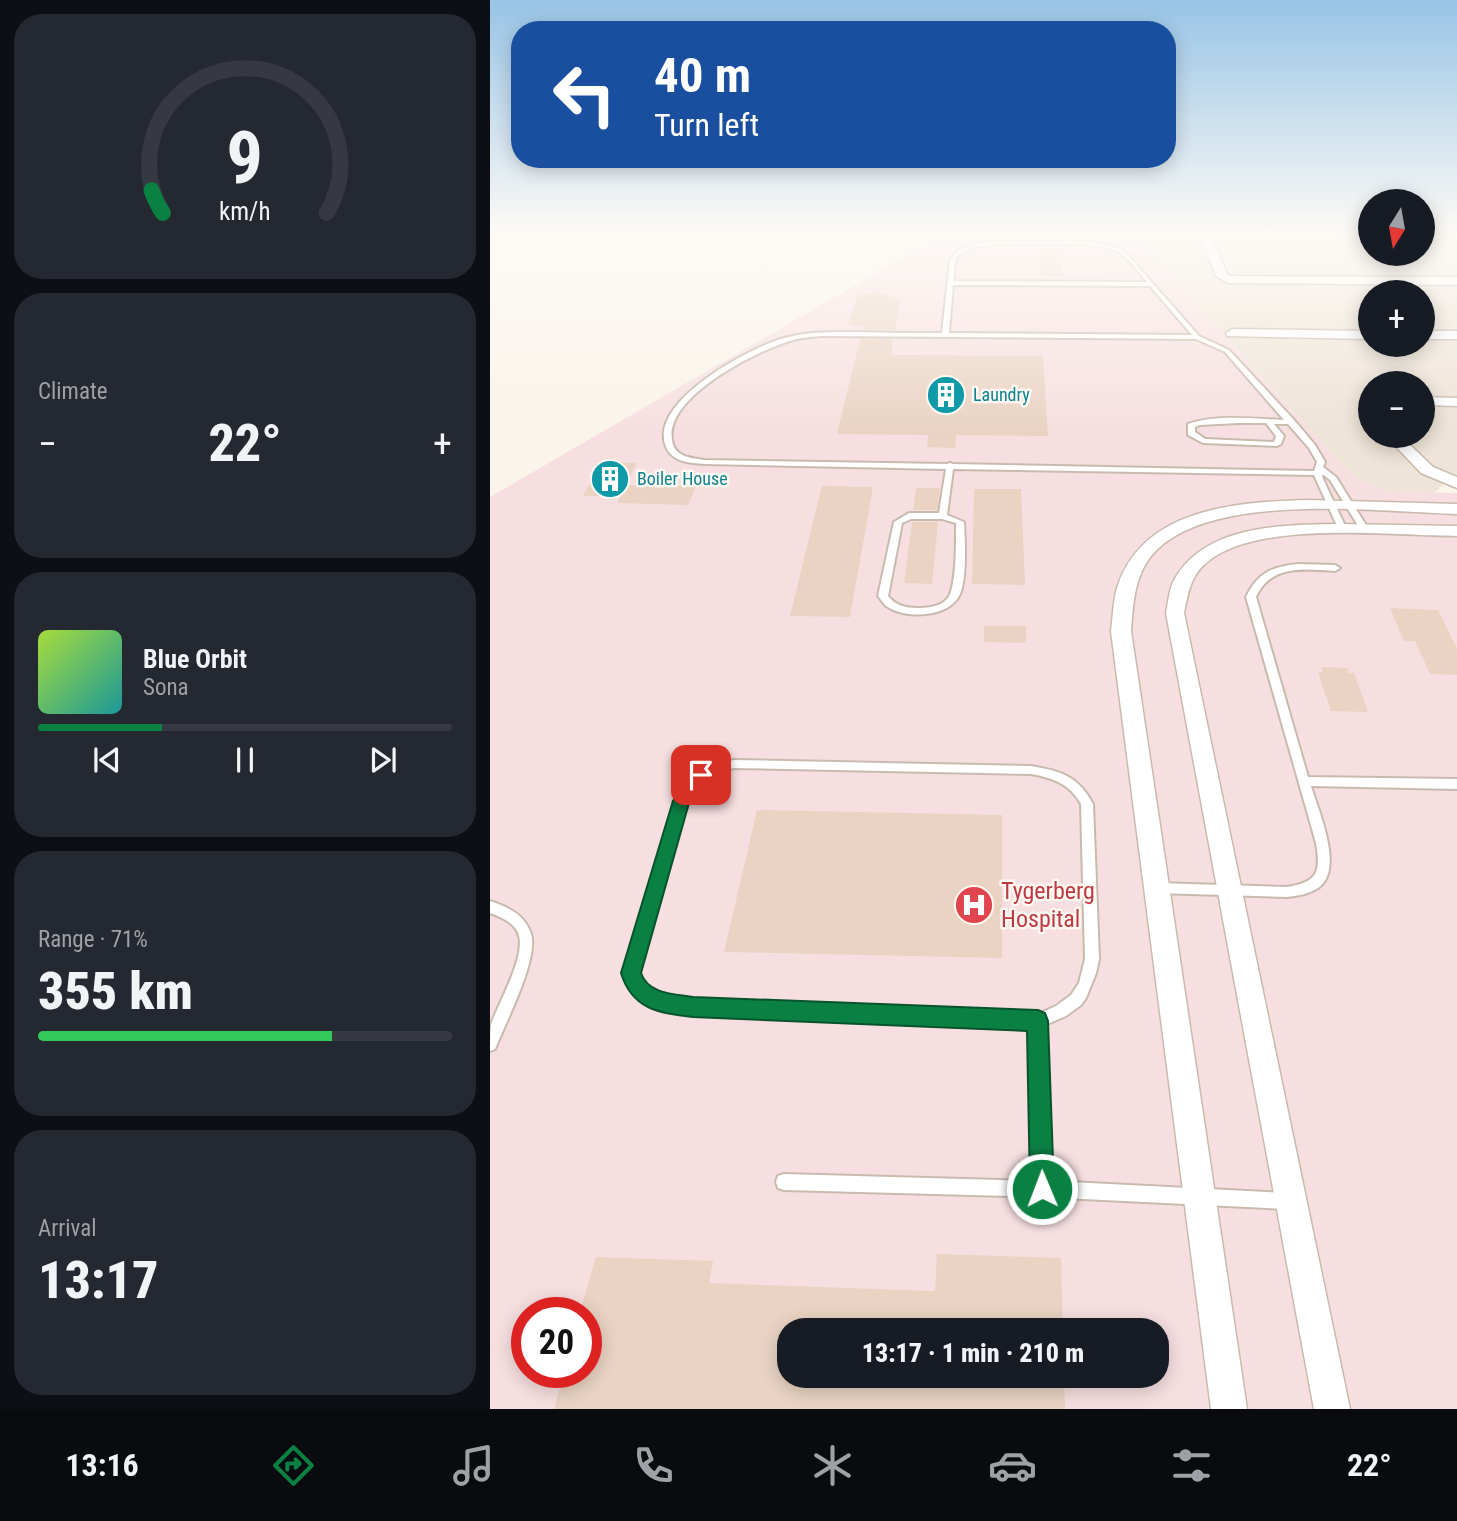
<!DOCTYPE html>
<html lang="en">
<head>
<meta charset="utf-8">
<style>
  body { margin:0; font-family:"Roboto Condensed",sans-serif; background:#242831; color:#f1f3f6; height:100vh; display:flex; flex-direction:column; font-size:26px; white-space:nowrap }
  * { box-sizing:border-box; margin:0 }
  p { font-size:23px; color:#9ea1a6 }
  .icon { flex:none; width:38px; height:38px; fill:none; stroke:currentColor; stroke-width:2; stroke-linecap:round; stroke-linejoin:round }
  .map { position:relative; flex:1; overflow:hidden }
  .sheet { display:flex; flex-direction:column; gap:14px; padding:14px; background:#0d0f14; width:490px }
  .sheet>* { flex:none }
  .banner { position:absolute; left:21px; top:21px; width:665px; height:147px; border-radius:28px; box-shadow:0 4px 18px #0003; background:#1a4fa0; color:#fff; overflow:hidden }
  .needle { width:46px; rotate:191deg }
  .controls { position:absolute; left:868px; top:189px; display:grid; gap:14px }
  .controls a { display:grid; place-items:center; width:77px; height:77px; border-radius:50%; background:#171b24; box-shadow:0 4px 18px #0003; font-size:35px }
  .speed { position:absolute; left:21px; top:1297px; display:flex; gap:14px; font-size:35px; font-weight:700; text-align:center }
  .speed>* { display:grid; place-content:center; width:91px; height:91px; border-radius:50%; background:#171b24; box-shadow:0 4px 18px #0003; line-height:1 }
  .speed .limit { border:10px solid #d22; background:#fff; color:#111 }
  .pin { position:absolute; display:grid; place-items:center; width:60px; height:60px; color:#fff; margin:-30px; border-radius:14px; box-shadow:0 4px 10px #0006 }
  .me { position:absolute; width:77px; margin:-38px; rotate:359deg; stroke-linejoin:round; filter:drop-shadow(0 0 5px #0008) }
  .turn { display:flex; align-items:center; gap:24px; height:147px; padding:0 28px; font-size:32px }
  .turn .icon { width:91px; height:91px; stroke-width:2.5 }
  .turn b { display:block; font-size:49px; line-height:60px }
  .big { font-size:52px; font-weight:800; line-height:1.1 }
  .sheet .widget { flex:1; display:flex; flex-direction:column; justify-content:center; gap:10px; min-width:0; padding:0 24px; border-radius:28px; background:#242831 }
  .sheet .dial { align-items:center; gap:0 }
  .dial svg { height:182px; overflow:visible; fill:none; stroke:#363941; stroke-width:7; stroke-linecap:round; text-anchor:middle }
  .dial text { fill:#f1f3f6; stroke:none }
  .song { display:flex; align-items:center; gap:21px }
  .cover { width:84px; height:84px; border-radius:10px; background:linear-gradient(135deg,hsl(80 70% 55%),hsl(180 70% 35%)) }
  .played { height:7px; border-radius:4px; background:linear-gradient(90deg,#0b8043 30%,#363941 30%) }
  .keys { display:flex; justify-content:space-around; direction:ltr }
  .heat { display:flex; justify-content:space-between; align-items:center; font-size:38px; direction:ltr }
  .charge { height:10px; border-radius:5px; background:linear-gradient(90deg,#34c759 71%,#363941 0) }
  .trip { position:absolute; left:287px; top:1318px; width:392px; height:70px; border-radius:28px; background:#171b24; box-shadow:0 4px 18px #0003; font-weight:800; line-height:70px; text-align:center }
  .tab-bar { display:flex; height:112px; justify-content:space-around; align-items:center; background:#090b0e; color:#9ea1a6 }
  .tab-bar .icon { width:49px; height:49px }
  .tab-bar .on { color:#0b8043 }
  .tab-bar b { font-size:32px; color:#f1f3f6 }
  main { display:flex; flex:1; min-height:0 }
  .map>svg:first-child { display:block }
</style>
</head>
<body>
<main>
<section class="sheet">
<div class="widget dial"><svg viewBox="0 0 100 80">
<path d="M14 69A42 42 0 1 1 86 69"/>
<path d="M14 69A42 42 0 0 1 9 59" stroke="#0b8043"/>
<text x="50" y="56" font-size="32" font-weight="700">9</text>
<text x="50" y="72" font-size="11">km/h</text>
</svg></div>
<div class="widget"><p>Climate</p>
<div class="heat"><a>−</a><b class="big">22°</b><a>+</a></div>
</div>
<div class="widget">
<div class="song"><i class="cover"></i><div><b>Blue Orbit</b><p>Sona</p></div></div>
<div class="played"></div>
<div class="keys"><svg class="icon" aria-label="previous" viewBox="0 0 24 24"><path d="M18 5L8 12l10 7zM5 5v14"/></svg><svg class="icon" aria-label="pause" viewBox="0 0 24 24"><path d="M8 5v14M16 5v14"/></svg><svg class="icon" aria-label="next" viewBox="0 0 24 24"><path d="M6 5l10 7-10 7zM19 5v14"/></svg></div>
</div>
<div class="widget"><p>Range · 71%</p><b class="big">355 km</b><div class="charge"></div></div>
<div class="widget"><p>Arrival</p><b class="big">13:17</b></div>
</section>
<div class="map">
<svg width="967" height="1409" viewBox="0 0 967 1409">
  <rect width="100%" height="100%" fill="#faf4ea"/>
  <!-- residential -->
  <path fill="#eee4d7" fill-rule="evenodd" d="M642 232H880V254H933V232H967V483L957 481 944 493 901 492 869 480 849 462ZM880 292H933V345H880ZM880 383H933V436H880Z"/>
  <!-- medical -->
  <path fill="#f7dfe1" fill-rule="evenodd" d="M457 232H642L849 462 869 480 901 492 967 493V1409H0V497ZM37 1312H96V1372H37ZM299 1330H667V1376H299Z"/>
  <!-- building -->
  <g fill="#ead3c3">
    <path d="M546 248H570L574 277 550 276Z"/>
    <path d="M387 292 410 300 405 330 372 329 373 326 358 325 368 295Z"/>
    <path d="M370 339H403L401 355 553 356 558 436 466 435 465 448 437 447 438 435 347 434Z"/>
    <path d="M111 462 147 463 130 496H93Z"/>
    <path d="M137 485 206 486 198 505 127 503Z"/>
    <path d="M332 486 383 487 360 617 300 616Z"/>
    <path d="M426 488H450L447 510H423Z"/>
    <path d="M484 489H531L535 585 482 584Z"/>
    <path d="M422 522H448L442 584 414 583Z"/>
    <path d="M900 608 948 610 967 649V675L940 674 925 641H914Z"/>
    <path d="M494 626H536V643L494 642Z"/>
    <path d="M831 667 857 668 859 673H864L878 712 841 711 828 672H833Z"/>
    <path d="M267 810 512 815V958L234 952Z"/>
    <path d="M447 1254 571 1258 573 1330H299V1376H574L575 1409H64L74 1372H96V1312H90L106 1257 223 1261 219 1283 445 1291Z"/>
  </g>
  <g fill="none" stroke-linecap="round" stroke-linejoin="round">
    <!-- lane casing -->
    <g stroke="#c8bbae" stroke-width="4">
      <g id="lane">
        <path d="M529 241C556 241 614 237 636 253L709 336 739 350 804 420 825 445 835 462 833 467 846 477 879 530 878 532H872L840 480 834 475H832L833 479 857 530 856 532H850L849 530 824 475 463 469 457 515 474 522C475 540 477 578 470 594 460 618 413 620 395 605 394 604 389 597 388 596L404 522 419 513H449L456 469 215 464C199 463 180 462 175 444 162 400 258 349 291 339 317 331 344 332 371 332 398 333 425 333 452 333L460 260C473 238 507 242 529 241ZM529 244C551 244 609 242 627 251 639 258 648 272 657 282L464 281C464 274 464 265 466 259 473 243 514 245 529 244ZM463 285 660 286 702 335 459 333ZM331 336 706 339 735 352 794 420C763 419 728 414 698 424V435L713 443 787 446 791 444 794 436 784 424H798L819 448 827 462 824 471 463 464 460 463 457 464 215 460C201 458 184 457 182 440 175 398 261 354 294 343 306 338 319 337 331 336ZM749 423H776L786 436 784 442 715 439 705 432V427L710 425ZM421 519H452L466 523C466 538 467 589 457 599 450 607 437 608 427 608 415 608 405 605 398 596L412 523Z"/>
        <path d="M808 564 845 565 850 568 845 571C814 569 781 564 766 597L818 777 967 779V789L821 786C828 810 855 870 828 888 819 894 807 896 797 897L667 893 663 892 661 888 663 884 667 883 797 887C828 882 831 872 826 843L756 597C768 572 782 567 808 564Z"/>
        <path d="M244 760 541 766C571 771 588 776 603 804L609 959 606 973 596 998 591 1005 576 1016 555 1025 560 1181 797 1193 803 1195 805 1201 803 1207 797 1209 552 1197 294 1190 288 1188 286 1182 288 1176 294 1174 544 1181 541 1028 203 1014C169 1010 149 1007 134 973L185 801 207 772 220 765ZM244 768 541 774C563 778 580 784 591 804L595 959 589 983 581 995 566 1006 548 1014 203 1000C181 998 158 995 148 973L196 803 215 778 227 772Z"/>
        <path d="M0 901C18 907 35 915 41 934 49 958 15 1024 5 1049L0 1051C0 1042 0 1032 1 1024 9 1003 35 957 29 936 26 923 11 917 0 913Z"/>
      </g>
    </g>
    <!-- street casing -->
    <g stroke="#c8bbae" stroke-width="3">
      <g id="street">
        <path d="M644 232 880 233V239L722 238 737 274 740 276 967 277V285L738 283 726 276 711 238 648 237 644 236Z"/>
        <rect x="933" y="233" width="34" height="6"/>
        <path d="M742 329 880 331V339L737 336 736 333Z"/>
        <rect x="933" y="331" width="34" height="8"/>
        <path d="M933 397 967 398V406L933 405Z"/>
        <path d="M896 436H911L943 467 967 477V488L931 473Z"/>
        <path d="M817 500 967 504V514C888 512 710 489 659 559 644 580 643 606 641 631L757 1409H721L621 631C623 617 623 601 627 588 652 508 747 502 817 500Z"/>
        <path d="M848 524 967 526V536C902 536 764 519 715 564 700 577 698 595 694 613L860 1409H824L676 613C678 603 679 591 683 582 713 524 793 525 848 524Z"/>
      </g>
    </g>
    <!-- lane -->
    <use href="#lane" fill="#fff" fill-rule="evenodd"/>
    <!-- street -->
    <use href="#street" fill="#fff" fill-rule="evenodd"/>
  </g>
  <!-- sky -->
  <linearGradient id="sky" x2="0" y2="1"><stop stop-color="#98c4e6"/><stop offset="0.54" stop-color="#fdfaf6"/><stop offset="1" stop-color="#fdfaf6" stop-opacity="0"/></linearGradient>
  <rect width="967" height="430" fill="url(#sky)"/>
  <!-- route -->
  <path fill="#0b8043" stroke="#07532c" stroke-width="2" d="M211 768 217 770 220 775 199 803 151 973C158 994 184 994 203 997L548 1010 555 1013 558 1021 564 1189 560 1197 552 1201 543 1197 540 1189 537 1031 203 1017C168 1013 142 1009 131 973L183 801 205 770Z"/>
  <!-- icons -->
  <defs>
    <g id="building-disc" transform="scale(2.0125)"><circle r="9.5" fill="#0f9aa8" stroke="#fdf8f1"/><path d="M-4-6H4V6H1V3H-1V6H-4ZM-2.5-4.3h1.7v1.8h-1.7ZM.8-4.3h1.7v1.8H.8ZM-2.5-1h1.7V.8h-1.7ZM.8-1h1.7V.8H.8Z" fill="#fff"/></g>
    <g id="hospital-disc" transform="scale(2.0125)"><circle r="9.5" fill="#e0444e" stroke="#fdf8f1"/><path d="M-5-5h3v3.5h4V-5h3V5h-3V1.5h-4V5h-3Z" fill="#fff"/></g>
  </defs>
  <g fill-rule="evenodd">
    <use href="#building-disc" x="456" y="395"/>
    <use href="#building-disc" x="120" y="479"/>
    <use href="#hospital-disc" x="484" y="905"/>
  </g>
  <g text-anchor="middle" stroke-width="5" stroke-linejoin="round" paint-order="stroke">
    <!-- far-culture labels -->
    <g font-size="18" fill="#0d838f" stroke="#fdf8f1" text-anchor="start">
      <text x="483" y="401">Laundry</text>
      <text x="147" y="485">Boiler House</text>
    </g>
    <!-- near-health labels -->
    <g font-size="24" fill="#be3a42" stroke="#fdf8f1" text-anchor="start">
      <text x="511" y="899">Tygerberg<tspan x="511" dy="28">Hospital</tspan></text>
    </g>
  </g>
</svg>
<div class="controls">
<a><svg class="needle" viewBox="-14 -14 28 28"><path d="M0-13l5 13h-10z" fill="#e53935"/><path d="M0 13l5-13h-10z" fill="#9ea1a6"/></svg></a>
<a>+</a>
<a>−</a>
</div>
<div class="speed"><div class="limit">20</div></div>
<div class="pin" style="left:211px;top:775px;background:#d93025"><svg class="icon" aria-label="arrive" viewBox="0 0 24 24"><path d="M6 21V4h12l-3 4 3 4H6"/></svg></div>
<svg class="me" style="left:552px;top:1189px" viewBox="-20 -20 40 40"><circle r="17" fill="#0b8043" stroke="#fff" stroke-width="3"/><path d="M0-11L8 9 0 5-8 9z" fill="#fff"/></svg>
<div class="trip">13:17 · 1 min · 210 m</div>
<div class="banner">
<div class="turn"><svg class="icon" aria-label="left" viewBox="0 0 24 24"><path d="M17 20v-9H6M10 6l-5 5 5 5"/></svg><div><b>40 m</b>Turn left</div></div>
</div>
</div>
</main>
<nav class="tab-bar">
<b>13:16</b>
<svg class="icon on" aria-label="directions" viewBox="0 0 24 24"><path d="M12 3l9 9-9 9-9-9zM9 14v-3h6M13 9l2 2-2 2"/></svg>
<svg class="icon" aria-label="music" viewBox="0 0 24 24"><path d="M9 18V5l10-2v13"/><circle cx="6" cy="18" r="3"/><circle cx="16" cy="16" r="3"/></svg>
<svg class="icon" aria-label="phone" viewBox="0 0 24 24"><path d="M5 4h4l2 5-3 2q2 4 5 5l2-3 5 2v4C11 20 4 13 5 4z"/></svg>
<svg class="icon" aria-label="climate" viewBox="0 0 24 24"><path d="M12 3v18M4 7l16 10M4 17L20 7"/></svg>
<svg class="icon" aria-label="car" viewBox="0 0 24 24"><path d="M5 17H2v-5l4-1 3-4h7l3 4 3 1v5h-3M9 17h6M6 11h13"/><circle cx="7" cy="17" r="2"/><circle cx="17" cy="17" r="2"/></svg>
<svg class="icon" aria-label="filters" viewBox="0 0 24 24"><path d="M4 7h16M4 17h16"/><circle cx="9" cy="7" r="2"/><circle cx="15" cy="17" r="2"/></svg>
<b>22°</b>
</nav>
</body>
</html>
